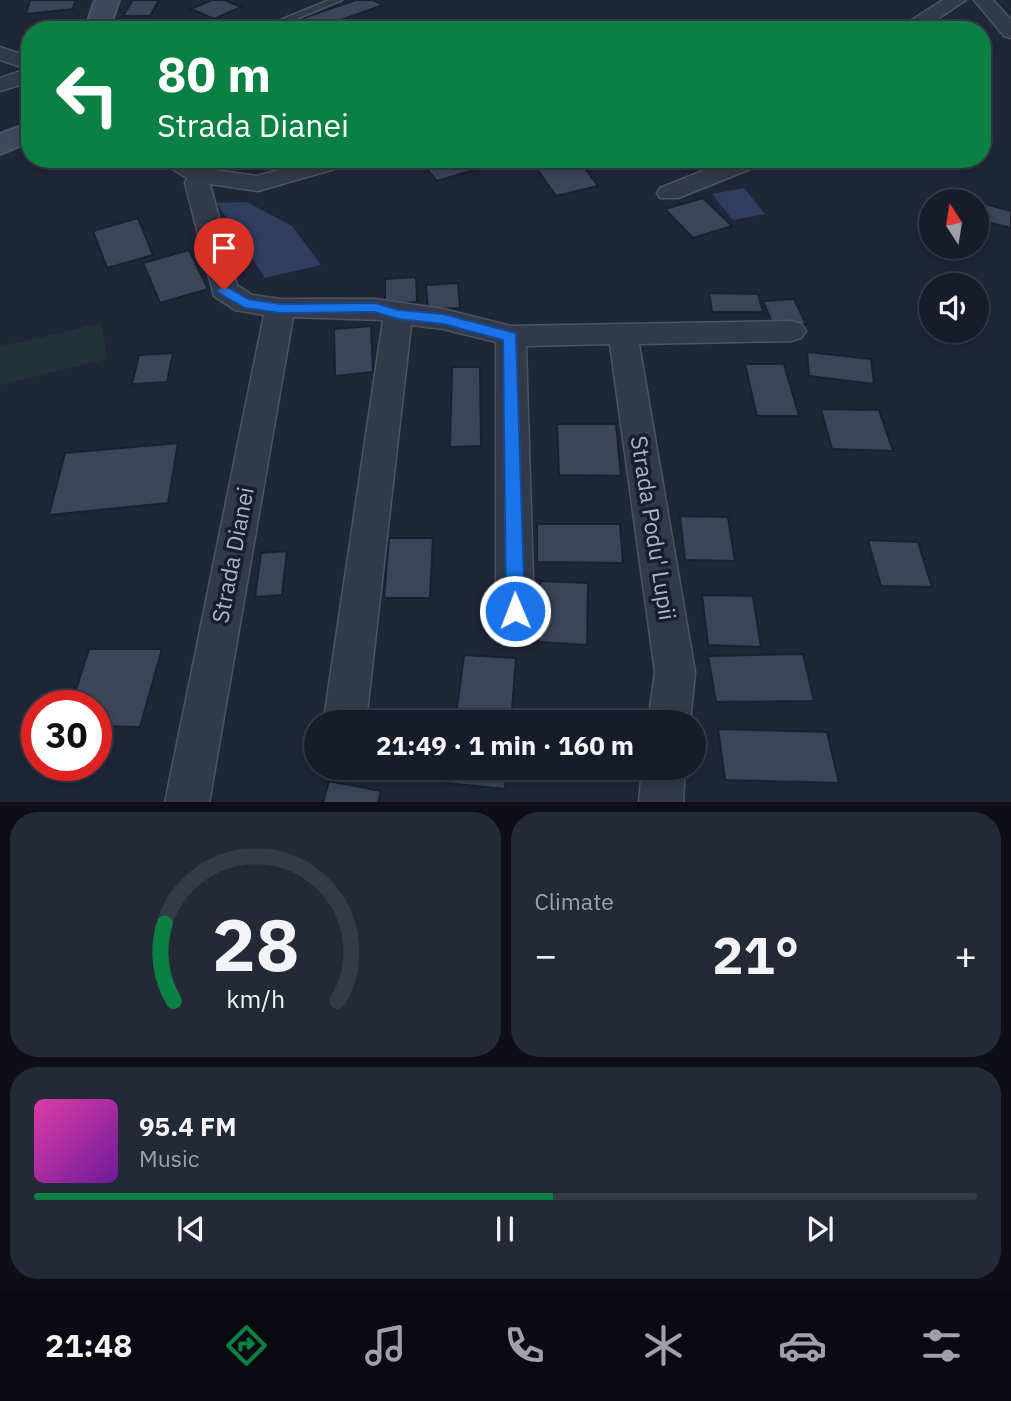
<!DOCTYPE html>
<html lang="en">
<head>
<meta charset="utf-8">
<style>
  body { margin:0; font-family:"IBM Plex Sans",sans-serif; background:#242936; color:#f1f3f6; height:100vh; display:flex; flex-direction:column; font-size:26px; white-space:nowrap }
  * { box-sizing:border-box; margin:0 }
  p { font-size:23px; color:#9ea1a8 }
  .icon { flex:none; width:38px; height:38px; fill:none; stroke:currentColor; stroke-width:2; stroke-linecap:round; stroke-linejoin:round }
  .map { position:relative; height:802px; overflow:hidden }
  .side { display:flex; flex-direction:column; gap:10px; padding:10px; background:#0d0f17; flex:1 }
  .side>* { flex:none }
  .top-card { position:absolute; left:21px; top:21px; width:970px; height:147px; border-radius:28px; box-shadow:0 4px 10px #0003,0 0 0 2px #363a47; background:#0b8043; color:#fff; overflow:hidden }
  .needle { width:46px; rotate:348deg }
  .fabs { position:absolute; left:919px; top:189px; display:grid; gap:14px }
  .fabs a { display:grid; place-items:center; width:70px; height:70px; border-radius:50%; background:#171c2a; box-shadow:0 4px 10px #0003,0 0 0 2px #363a47; font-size:35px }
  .speed { position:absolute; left:21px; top:690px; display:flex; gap:14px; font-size:35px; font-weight:700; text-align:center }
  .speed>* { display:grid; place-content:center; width:91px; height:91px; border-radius:50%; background:#171c2a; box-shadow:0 4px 10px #0003,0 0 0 2px #363a47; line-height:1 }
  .speed .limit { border:10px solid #d22; background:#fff; color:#111 }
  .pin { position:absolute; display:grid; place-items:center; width:60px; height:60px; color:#fff; margin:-72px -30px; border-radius:50% 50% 50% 0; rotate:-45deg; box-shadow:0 0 7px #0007 }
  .pin .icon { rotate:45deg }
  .me { position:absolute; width:77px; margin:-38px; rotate:359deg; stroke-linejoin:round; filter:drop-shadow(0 0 5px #0008) }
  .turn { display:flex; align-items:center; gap:24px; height:147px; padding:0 21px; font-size:32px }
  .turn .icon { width:91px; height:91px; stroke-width:2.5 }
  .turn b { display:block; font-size:49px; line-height:60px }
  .big { font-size:52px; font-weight:700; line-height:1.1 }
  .side .tile { flex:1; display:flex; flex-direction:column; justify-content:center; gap:10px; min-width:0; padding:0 24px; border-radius:28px; background:#242936 }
  .side .dial { align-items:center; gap:0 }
  .dial svg { height:182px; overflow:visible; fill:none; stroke:#363a47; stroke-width:7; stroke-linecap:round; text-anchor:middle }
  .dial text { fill:#f1f3f6; stroke:none }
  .song { display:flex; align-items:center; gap:21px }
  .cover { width:84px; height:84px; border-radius:10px; background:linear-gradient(135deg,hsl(320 70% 55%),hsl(280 70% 35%)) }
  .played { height:7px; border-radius:4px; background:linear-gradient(90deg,#0b8043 55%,#363a47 55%) }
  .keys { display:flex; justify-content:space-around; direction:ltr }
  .heat { display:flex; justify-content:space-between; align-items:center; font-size:38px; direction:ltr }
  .side .tiles { flex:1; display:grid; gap:10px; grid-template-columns:1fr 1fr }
  .tile:last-child { grid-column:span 2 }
  .trip { position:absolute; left:304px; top:710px; width:402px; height:70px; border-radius:35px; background:#171c2a; box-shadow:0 4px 10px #0003,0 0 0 2px #363a47; font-weight:700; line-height:70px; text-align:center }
  .tabs { display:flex; height:112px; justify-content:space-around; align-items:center; background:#090b11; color:#9ea1a8 }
  .tabs .icon { width:49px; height:49px }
  .tabs .on { color:#0b8043 }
  .tabs b { font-size:32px; color:#f1f3f6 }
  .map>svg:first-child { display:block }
</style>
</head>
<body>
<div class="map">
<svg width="1011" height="803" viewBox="0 0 1011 803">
  <rect width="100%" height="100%" fill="#1f2638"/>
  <!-- green -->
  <path fill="#213339" d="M102 323 107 359 0 385V347Z"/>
  <!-- water -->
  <g fill="#2f3d5f">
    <path d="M744 188 765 214 733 220 712 194Z"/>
    <path d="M247 202 292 226 321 265 265 278 217 203Z"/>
  </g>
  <!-- building -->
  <g fill="#3b4458" stroke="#1a202f" stroke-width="2">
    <path d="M30 0H75L73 9 26 14Z"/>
    <path d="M133 0H159L150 16H123Z"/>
    <path d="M212 0H225L241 7 214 19 191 9Z"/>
    <path d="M356 0H373L383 5 319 28 303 18Z"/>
    <path d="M418 159H464L474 170 437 181Z"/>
    <path d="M530 159H578L598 186 556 196Z"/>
    <path d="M703 198 732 226 693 238 665 209Z"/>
    <path d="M978 202 1011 211V228L976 219Z"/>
    <path d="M138 218 153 255 107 268 93 231Z"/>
    <path d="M189 250 208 289 160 303 143 263Z"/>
    <path d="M416 277 417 302 385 304V279Z"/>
    <path d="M458 283 460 308 428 309 426 285Z"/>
    <path d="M709 293 758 294 763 312H712Z"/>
    <path d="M794 299 806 324 774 327 763 301Z"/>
    <path d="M371 326 373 372 335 376 334 329Z"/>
    <path d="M807 352 871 359 874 384 809 376Z"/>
    <path d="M173 353 167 382 132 384 139 355Z"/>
    <path d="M745 364H784L799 416H757Z"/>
    <path d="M452 367H480L481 446 450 447Z"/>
    <path d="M821 409 879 410 893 451 832 449Z"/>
    <path d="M557 424H616L621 476 559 475Z"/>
    <path d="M178 443 168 503 49 515 65 453Z"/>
    <path d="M680 516 728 517 735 561 685 560Z"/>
    <path d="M537 524H620L623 563 537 562Z"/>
    <path d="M389 538H433L430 598H384Z"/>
    <path d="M868 540 918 542 932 587 881 586Z"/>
    <path d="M287 551 282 595 255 597 261 553Z"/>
    <path d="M540 581 588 583 587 645 538 642Z"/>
    <path d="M702 595 753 596 761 647 708 645Z"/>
    <path d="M89 649H162L140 727 96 726V705H71Z"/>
    <path d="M803 654 814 701 716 702 708 656Z"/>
    <path d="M464 655 516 658 511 723H455Z"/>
    <path d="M718 729 827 732 839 783 725 780Z"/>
    <path d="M449 768H507L505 789 447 783Z"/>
    <path d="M329 781 381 791 378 803H323Z"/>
  </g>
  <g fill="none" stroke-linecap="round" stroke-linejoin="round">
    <!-- service casing -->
    <g stroke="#4d5363" stroke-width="3">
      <path id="service" d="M329 0H342L270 30H256Z"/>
    </g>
    <!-- minor casing -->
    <g stroke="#4d5363" stroke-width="3">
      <g id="minor">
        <path d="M943 0H966L921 30H896Z"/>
        <path d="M974 0H993L1011 20V38L1004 36Z"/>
        <path d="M0 47 30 57V82L0 91V78L27 69 0 60Z"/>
        <path d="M156 159H188L207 169 257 176 317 159H356L352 164 258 191 210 184 237 285 252 295 280 299H375L443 309 511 326 791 321 801 324 806 331 801 338 791 341 639 344 695 672 690 723H648L655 672 610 344 526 346 534 611 528 623 515 628 502 623 496 611V342L443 329 411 325 367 712 362 723H330L325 712 383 320 293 317 209 803H165L264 315 235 310 214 296 185 183 187 178Z"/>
        <path d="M733 159H767L763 164 678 198H660L657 193 660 188Z"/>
        <path d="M642 768H685L683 803H639Z"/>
      </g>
    </g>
    <!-- secondary casing -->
    <g stroke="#4d5363" stroke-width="4">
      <g id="secondary">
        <path d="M95 0H119L109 30H85Z"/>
        <path d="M30 123V142L0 154V134Z"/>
      </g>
    </g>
    <!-- service -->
    <use href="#service" fill="#323949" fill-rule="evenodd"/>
    <!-- minor -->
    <use href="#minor" fill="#323949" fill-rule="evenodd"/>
    <!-- secondary -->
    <use href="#secondary" fill="#40475c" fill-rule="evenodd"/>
  </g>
  <!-- route -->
  <path fill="#1a73e8" stroke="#114b97" stroke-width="2" d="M224 285 248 299 280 304 375 303 399 310 443 314 516 333 525 611 522 617 515 620 508 617 506 611 503 340 443 324 398 319 374 312 280 313 245 308 219 293 217 290Z"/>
  <g text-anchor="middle" stroke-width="7" stroke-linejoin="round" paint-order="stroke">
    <!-- street labels -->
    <g font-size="23" fill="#adb3c5" stroke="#181e2d">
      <text transform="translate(653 528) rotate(81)" y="8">Strada Podu' Lupii</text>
      <text transform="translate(233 555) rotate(-79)" y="8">Strada Dianei</text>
    </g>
  </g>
</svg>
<div class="fabs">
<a><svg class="needle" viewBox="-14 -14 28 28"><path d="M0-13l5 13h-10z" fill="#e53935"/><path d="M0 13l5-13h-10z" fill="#9ea1a8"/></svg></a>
<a><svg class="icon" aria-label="sound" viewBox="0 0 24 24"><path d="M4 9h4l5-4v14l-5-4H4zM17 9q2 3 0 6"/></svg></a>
</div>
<div class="speed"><div class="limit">30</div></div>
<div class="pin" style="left:224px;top:290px;background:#d93025"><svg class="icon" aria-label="arrive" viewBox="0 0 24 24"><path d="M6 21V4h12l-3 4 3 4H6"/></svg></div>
<svg class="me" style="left:515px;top:611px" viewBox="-20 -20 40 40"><circle r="17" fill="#1a73e8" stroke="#fff" stroke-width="3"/><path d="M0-11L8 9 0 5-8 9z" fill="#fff"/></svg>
<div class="trip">21:49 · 1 min · 160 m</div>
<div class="top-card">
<div class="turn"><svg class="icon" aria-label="left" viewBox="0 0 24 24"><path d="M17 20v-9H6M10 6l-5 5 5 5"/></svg><div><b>80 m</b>Strada Dianei</div></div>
</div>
</div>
<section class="side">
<div class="tiles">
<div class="tile dial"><svg viewBox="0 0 100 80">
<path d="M14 69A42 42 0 1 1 86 69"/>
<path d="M14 69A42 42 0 0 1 10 35" stroke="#0b8043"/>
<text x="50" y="56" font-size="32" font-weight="700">28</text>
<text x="50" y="72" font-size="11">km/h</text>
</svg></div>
<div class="tile"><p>Climate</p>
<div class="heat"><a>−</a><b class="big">21°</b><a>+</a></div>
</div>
<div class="tile">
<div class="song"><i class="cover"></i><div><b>95.4 FM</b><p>Music</p></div></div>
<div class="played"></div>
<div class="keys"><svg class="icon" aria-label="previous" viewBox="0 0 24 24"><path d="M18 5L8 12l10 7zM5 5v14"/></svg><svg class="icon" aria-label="pause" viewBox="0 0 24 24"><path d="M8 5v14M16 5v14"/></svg><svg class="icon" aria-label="next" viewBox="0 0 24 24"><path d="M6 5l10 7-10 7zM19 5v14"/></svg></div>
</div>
</div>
</section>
<nav class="tabs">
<b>21:48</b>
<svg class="icon on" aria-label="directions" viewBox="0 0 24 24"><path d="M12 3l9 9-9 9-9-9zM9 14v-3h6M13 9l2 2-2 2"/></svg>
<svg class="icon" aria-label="music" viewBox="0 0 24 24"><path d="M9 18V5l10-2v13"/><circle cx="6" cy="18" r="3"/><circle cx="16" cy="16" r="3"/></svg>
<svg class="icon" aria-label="phone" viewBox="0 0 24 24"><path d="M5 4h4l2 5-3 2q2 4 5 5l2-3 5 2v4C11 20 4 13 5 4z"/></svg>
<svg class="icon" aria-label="climate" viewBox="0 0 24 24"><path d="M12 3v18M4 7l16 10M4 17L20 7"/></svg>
<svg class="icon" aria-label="car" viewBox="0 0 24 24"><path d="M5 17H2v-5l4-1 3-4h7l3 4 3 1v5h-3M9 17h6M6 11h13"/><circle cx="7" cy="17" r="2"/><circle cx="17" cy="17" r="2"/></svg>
<svg class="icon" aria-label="filters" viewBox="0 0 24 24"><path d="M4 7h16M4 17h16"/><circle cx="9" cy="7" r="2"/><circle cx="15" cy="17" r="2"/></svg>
</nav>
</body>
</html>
